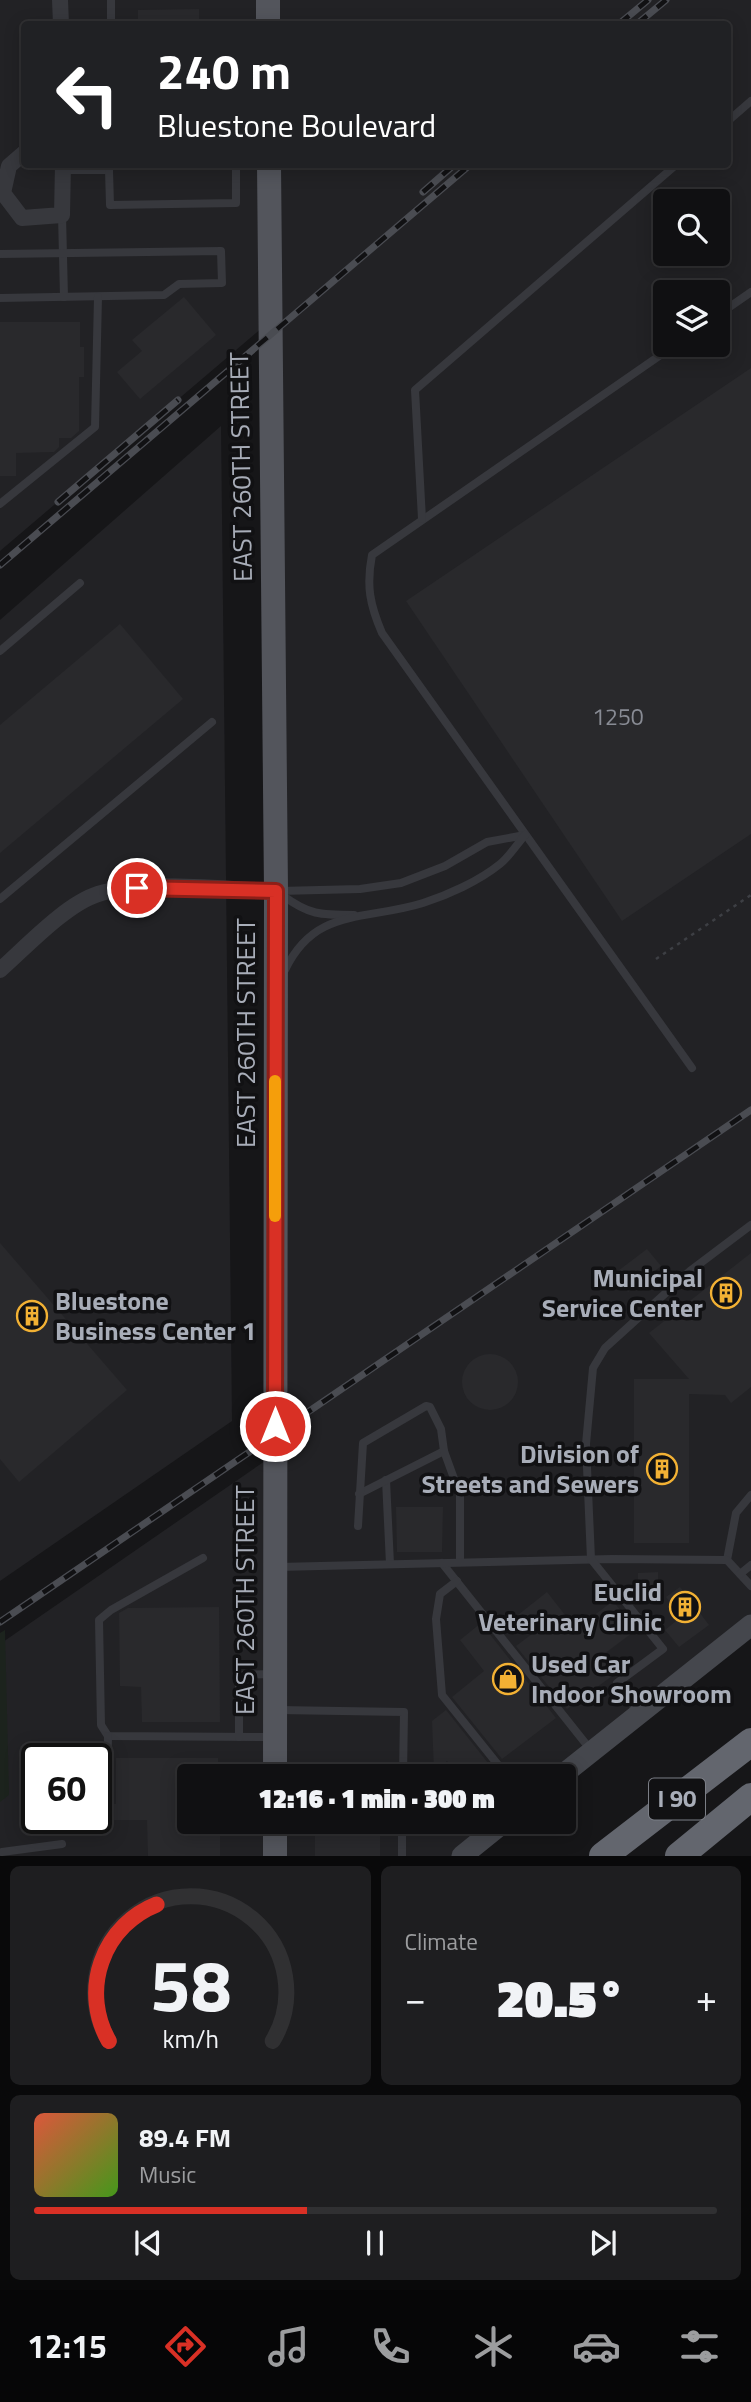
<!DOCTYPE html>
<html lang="en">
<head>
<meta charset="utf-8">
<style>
  body { margin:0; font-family:"Titillium Web",sans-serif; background:#1e1e20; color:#f1f3f6; height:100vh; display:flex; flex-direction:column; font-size:26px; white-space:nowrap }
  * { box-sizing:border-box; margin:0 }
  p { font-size:23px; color:#9c9d9f }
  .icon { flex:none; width:38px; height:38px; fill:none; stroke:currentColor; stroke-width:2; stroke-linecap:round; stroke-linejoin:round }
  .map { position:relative; height:1856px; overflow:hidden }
  .side { display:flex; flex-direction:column; gap:10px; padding:10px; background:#09090a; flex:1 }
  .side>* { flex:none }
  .guide { position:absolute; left:21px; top:21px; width:710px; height:147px; border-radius:7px; box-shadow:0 4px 18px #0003,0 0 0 2px #303032; background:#202124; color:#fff; overflow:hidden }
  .buttons { position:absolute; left:653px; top:189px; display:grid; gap:14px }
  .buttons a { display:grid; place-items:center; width:77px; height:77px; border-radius:7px; background:#101012; box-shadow:0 4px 18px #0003,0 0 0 2px #303032; font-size:35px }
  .speed { position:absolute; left:21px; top:1743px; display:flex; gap:14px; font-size:35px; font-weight:700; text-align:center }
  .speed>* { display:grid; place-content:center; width:91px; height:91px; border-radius:50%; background:#101012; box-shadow:0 4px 18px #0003,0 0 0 2px #303032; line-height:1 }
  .speed .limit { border:4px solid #111; border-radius:10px; background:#fff; color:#111 }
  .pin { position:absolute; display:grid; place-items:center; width:60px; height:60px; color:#fff; margin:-30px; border:4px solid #fff; border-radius:50%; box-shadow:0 2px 7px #0007 }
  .me { position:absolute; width:77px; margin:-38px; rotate:0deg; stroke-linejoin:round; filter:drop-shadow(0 0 5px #0008) }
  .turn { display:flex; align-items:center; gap:24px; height:147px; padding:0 21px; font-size:32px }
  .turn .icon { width:91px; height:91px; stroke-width:2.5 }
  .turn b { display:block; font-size:49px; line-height:60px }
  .big { font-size:52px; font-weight:800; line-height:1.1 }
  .side .card { flex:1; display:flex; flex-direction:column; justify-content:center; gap:10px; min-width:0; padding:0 24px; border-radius:10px; background:#1e1e20 }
  .side .dial { align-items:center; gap:0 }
  .dial svg { height:182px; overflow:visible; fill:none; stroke:#303032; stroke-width:7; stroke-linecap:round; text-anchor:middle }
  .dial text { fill:#f1f3f6; stroke:none }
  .song { display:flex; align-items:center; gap:21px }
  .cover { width:84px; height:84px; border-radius:10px; background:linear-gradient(135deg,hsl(10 70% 55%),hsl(100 70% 35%)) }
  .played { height:7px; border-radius:4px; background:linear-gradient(90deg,#d93025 40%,#303032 40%) }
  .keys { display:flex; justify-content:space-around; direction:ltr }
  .heat { display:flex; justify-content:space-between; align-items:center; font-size:38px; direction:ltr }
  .side .tiles { flex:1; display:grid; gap:10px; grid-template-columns:1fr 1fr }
  .card:last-child { grid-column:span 2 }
  .trip { position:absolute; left:177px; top:1764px; width:399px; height:70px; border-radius:7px; background:#101012; box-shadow:0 4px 18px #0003,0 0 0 2px #303032; font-weight:800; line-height:70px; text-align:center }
  .tabs { display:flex; height:112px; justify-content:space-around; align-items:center; background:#060607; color:#9c9d9f }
  .tabs .icon { width:49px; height:49px }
  .tabs .selected { color:#d93025 }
  .tabs b { font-size:32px; color:#f1f3f6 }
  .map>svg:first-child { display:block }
</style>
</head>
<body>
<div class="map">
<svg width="751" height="1856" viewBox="0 0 751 1856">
  <rect width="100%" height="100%" fill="#161618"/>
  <!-- built -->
  <g fill="#222225" fill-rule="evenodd">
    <path d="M0 0H751V1625L561 1776H189V1822H504L462 1856H0V1644L275 1454 270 321 0 551ZM24 24H728V164H24ZM665 201H718V254H665ZM665 292H718V345H665ZM37 1759H96V1818H37Z"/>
    <path d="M221 426 232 1421 0 1581V620Z"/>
  </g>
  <!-- green -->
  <path fill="#1c231d" d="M5 1630 9 1795 0 1802V1633Z"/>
  <!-- building -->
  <g fill="#29292c">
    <path d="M199 9V24H138V10Z"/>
    <path d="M184 297 216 335 140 399 117 372 142 351 132 340Z"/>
    <path d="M0 322H80V347H84V377H79V431L71 438H59V447L54 452 16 453V476H0Z"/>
    <path d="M751 368V834L622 921 406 601Z"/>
    <path d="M120 624 183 699 0 853V725Z"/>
    <path d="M0 1243 127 1390 19 1482 0 1459Z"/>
    <path d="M647 1249 661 1266 628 1292 614 1274Z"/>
    <path d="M751 1253V1387L731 1403 725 1395 689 1394V1543H634V1379H689L649 1333Z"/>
    <circle cx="490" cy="1382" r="28"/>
    <path d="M396 1507H443L442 1552H397Z"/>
    <path d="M658 1572V1593L638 1594V1573Z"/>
    <path d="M680 1587 709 1625 679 1647 665 1630 681 1617 666 1597Z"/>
    <path d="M547 1592 576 1629 613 1601 636 1630 604 1654 619 1671 567 1709 516 1646 532 1634 518 1615Z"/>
    <path d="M219 1607 220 1722H142L141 1687 120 1686 119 1613 128 1608Z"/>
    <path d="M481 1623 556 1718 502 1759 452 1697 484 1671 460 1640Z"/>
    <path d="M446 1710 492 1768 490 1769 495 1776H460L447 1761 434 1772 432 1721Z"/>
    <path d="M116 1758H218V1776H189V1828H220V1856H148L147 1820H96V1804H116Z"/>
    <path d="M315 1822H371L372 1832 380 1833V1856H315Z"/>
  </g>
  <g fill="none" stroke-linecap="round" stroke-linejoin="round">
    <!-- path -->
    <path stroke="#3d3f44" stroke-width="2.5" stroke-dasharray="3.5 5" stroke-linecap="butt" d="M656 959 751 895"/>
    <!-- lane -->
    <g stroke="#37383d" stroke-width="8">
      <path d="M111 24V0"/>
      <path d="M728 121 751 101"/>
      <path d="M63 170H109V164"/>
      <path d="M109 170 110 205 236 203V164"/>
      <path d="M62 215 64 297"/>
      <path d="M0 254 221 251 222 283 179 284 164 295 0 298"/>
      <path d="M718 315 751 292"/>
      <path d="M675 345 372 555C366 586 370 605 382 633L692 1068"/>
      <path d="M0 504 95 427 98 297"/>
      <path d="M422 519 415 390 677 164"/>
      <path d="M0 651 80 583"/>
      <path d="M279 891 360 889 401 883 445 866 487 842 525 835"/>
      <path d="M282 895C309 915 320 915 354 915"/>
      <path d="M0 899 212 722"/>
      <path d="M285 970C315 907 365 921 423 903 448 895 479 881 500 864 509 857 517 844 525 835"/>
      <path d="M386 1480 390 1564"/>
      <path d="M359 1494 444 1451"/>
      <path d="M358 1526 363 1443 426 1406 430 1407 441 1429 444 1451 460 1495V1562"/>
      <path d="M203 1558 111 1610 99 1620 101 1725 108 1736 272 1737"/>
      <path d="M727 1560 736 1513 751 1495"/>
      <path d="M442 1563 590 1749"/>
      <path d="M278 1567 612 1559 727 1560 751 1586"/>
      <path d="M740 1574 751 1565"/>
      <path d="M457 1581 440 1594 436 1619 442 1695 507 1776"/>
      <path d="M278 1710 404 1712 403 1776"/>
      <path d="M639 1714 617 1683 663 1649 591 1559 586 1444 593 1368 605 1348 690 1271 751 1225"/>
      <path d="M239 1737V1675L273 1674"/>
      <path d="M107 1793 108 1736"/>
      <path d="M2 1852 62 1844"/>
      <path d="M402 1856V1822"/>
    </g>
    <!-- street -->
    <g stroke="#37383d" stroke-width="16">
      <path d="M60 0 61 24"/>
      <path d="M24 153 9 166 3 193 22 218 62 215 63 164"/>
      <path d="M0 970C26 947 66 904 98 894 145 879 226 890 276 891"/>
    </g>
    <!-- secondary -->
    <g stroke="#45474d" stroke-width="21">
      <path d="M561 1776 751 1625"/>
      <path d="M462 1856 504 1822"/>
    </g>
    <!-- primary -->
    <g stroke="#53555c" stroke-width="24">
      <path d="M268 0V24"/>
      <path d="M269 164 276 891 275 1776"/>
      <path d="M275 1822V1856"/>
    </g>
    <!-- highway -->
    <g stroke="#63666e" stroke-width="28">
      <path d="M603 1856 751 1742"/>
      <path d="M679 1856 751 1797"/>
    </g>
    <!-- rail casing -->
    <g stroke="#4a4c52" stroke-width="7">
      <g id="rail">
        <path d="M619 24 648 0"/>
        <path d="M637 24 666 0"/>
        <path d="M423 192 455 164"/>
        <path d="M58 502 178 400"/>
        <path d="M0 565 471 164"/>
        <path d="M0 1622 751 1110"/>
      </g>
    </g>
    <!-- rail -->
    <use href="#rail" stroke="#111113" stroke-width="4.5" stroke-dasharray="13" stroke-linecap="butt"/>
  </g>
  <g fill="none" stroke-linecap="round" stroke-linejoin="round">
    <!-- route casing -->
    <g stroke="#8d1f18" stroke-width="18">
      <path id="route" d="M137 888 276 891 275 1426"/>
    </g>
    <!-- route -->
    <use href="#route" stroke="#d93025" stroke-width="12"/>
    <!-- slow -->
    <path stroke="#f59e0b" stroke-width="12" d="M275 1216V1081"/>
  </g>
  <!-- icons -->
  <defs>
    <g id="building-ring" transform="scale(1.575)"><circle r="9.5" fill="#111113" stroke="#f2b134" stroke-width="1.5"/><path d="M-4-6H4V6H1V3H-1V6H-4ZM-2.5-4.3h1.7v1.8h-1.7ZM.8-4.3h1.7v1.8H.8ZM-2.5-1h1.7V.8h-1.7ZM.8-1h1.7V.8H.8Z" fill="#f2b134"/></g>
    <g id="shop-ring" transform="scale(1.575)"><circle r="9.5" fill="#111113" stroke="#f2b134" stroke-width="1.5"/><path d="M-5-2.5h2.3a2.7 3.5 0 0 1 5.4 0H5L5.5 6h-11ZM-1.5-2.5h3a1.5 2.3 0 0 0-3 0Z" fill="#f2b134"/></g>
  </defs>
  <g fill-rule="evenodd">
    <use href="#building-ring" x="726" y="1293"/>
    <use href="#building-ring" x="32" y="1316"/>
    <use href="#building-ring" x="662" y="1469"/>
    <use href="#building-ring" x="685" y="1607"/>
    <use href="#shop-ring" x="508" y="1679"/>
  </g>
  <g text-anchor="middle" stroke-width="7" stroke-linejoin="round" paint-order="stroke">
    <!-- number labels -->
    <g font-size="23" fill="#888b94">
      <text x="618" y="725">1250</text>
    </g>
    <!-- shield labels -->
    <rect fill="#111113" stroke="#7b7e86" stroke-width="2" x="649" y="1778.5" width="56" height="41" rx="5"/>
    <g font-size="24" font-weight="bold" fill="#a8adb8">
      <text x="677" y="1807">I 90</text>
    </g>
    <!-- street labels -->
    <g font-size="26" fill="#a8adb8" stroke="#111113">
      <text transform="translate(241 467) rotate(-91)" y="9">EAST 260TH STREET</text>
      <text transform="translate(246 1033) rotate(-90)" y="9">EAST 260TH STREET</text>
      <text transform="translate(245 1600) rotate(-90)" y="9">EAST 260TH STREET</text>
    </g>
    <!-- poi labels -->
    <g font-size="26" font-weight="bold" fill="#a8adb8" stroke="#111113" text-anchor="end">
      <text x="703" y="1287">Municipal<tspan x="703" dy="30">Service Center</tspan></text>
      <text x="55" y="1310" text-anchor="start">Bluestone<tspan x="55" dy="30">Business Center 1</tspan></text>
      <text x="639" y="1463">Division of<tspan x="639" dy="30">Streets and Sewers</tspan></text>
      <text x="662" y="1601">Euclid<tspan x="662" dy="30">Veterinary Clinic</tspan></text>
      <text x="531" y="1673" text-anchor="start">Used Car<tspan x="531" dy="30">Indoor Showroom</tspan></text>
    </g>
  </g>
</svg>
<div class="buttons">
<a><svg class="icon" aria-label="search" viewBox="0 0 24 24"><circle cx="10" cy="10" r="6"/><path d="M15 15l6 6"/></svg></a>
<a><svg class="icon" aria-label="layers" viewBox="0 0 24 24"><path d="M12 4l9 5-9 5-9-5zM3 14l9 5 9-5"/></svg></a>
</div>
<div class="speed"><div class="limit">60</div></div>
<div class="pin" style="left:137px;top:888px;background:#d93025"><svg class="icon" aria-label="arrive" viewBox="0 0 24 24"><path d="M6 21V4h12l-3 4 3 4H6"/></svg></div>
<svg class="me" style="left:275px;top:1426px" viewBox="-20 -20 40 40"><circle r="17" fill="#d93025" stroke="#fff" stroke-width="3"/><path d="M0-11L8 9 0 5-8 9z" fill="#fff"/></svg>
<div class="trip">12:16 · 1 min · 300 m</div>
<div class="guide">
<div class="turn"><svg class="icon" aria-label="left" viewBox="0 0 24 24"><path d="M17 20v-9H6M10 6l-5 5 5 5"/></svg><div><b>240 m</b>Bluestone Boulevard</div></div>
</div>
</div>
<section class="side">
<div class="tiles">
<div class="card dial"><svg viewBox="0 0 100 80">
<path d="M14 69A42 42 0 1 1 86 69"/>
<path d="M14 69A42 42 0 0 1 35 9" stroke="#d93025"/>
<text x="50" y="56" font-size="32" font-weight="700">58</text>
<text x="50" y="72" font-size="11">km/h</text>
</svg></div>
<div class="card"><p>Climate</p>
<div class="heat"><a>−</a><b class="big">20.5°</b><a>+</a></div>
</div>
<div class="card">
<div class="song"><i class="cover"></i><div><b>89.4 FM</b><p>Music</p></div></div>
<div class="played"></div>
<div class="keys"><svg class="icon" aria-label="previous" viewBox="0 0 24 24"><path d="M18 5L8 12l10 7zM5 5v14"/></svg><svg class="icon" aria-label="pause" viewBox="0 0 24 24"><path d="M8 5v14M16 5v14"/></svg><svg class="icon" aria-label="next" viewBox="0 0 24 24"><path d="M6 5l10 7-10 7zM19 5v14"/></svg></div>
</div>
</div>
</section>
<nav class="tabs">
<b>12:15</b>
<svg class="icon selected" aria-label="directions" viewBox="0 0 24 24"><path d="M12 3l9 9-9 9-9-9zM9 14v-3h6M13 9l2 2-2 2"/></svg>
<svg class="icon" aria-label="music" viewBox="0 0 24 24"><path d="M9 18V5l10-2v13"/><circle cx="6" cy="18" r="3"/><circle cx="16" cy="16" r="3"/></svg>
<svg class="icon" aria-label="phone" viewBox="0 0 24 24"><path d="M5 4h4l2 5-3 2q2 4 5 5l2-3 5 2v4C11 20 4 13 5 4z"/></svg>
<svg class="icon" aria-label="climate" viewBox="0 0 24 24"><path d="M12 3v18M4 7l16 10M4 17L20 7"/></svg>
<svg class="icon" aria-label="car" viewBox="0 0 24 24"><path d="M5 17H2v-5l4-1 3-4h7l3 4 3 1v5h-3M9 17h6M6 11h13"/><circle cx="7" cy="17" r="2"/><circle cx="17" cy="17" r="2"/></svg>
<svg class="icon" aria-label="filters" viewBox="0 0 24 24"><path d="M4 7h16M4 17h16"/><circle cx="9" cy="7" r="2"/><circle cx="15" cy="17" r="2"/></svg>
</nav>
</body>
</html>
